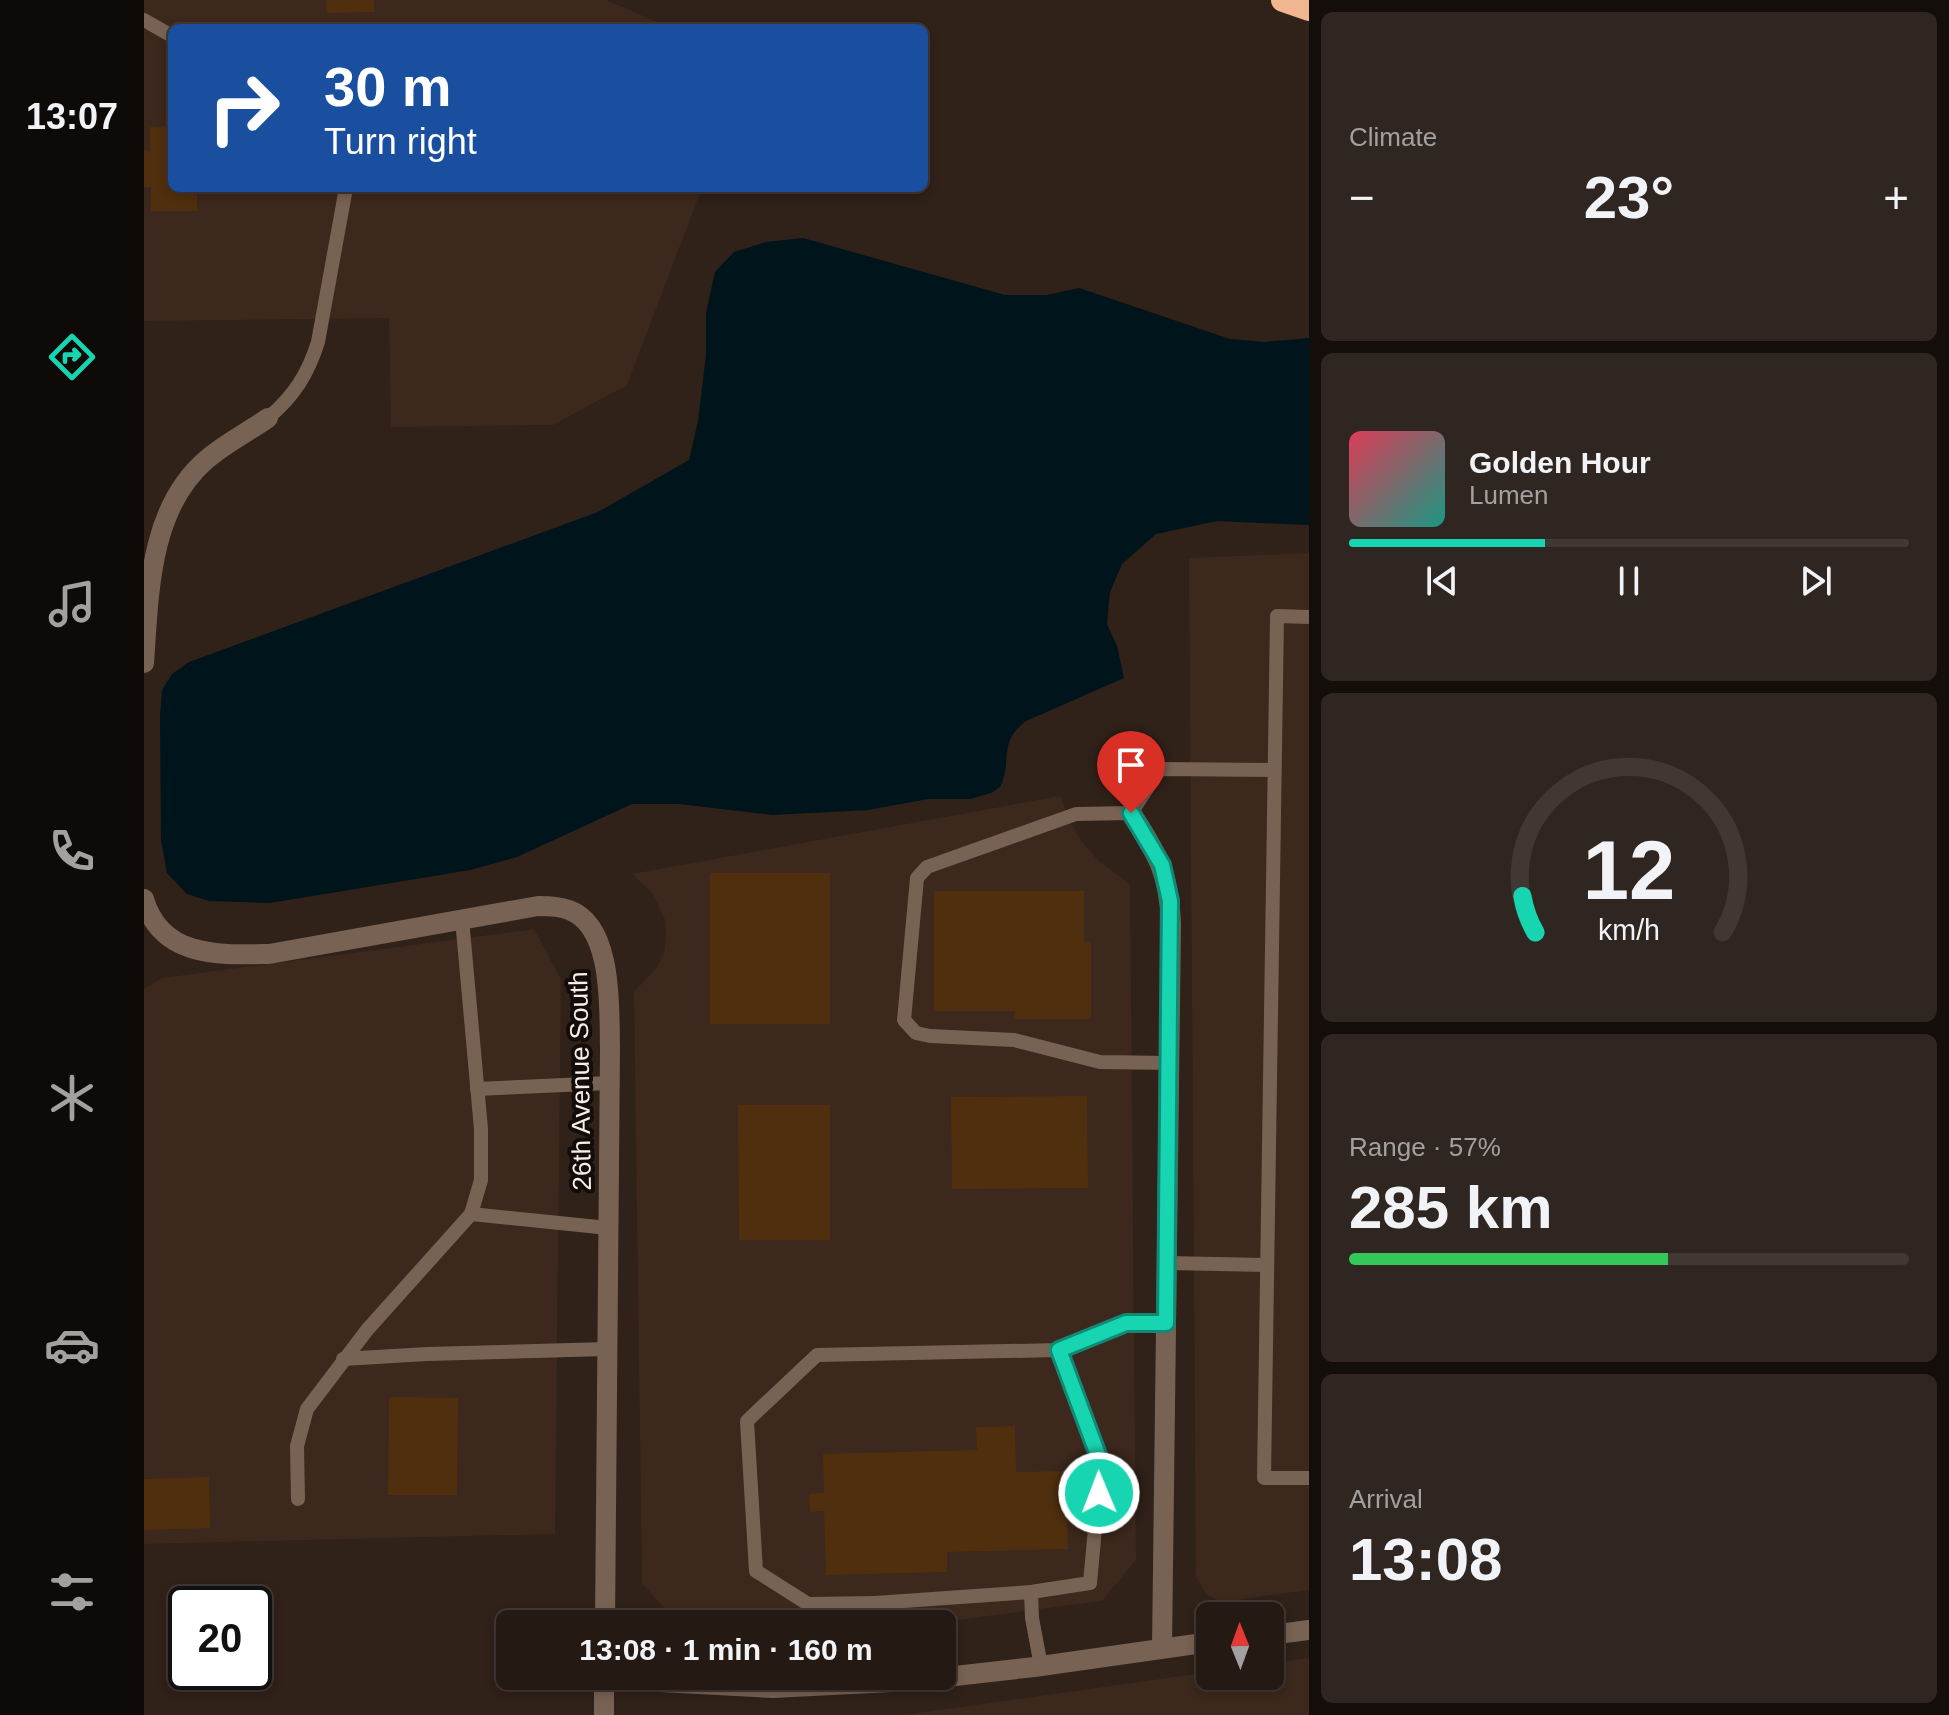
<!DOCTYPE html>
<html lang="en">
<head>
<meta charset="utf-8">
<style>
  body { margin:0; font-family:Arial,sans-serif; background:#302621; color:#f1f3f6; height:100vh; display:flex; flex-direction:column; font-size:30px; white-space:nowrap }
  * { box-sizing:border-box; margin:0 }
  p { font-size:26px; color:#a3a0a0 }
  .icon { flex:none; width:44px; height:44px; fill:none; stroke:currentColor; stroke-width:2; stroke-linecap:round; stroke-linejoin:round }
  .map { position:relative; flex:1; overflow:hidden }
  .side { display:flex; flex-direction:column; gap:12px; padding:12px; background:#140e0a; width:640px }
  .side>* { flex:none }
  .guide { position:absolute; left:24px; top:24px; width:760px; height:168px; border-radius:12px; box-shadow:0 4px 12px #0003,0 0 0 2px #413833; background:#1a4fa0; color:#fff; overflow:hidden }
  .needle { width:52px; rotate:359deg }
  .controls { position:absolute; left:1052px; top:1602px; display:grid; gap:16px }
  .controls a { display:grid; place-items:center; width:88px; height:88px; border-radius:12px; background:#241913; box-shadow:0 4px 12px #0003,0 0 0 2px #413833; font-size:40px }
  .speed { position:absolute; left:24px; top:1586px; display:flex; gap:16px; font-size:40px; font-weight:700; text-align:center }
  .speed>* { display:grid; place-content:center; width:104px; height:104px; border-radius:50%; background:#241913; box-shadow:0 4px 12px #0003,0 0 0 2px #413833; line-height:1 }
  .speed .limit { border:4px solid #111; border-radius:12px; background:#fff; color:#111 }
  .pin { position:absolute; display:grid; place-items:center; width:68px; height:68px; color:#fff; margin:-82px -34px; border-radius:50% 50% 50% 0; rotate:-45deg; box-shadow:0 0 8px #0007 }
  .pin .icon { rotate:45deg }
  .me { position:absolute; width:88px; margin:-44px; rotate:359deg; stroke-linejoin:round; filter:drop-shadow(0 0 6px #0008) }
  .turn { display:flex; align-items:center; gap:28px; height:168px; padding:0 24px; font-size:36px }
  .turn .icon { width:104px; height:104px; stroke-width:2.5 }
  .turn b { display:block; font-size:56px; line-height:68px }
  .big { font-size:60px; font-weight:700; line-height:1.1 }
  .side .tile { flex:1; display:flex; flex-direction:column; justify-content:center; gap:12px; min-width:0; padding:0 28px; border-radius:12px; background:#302621 }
  .side .dial { align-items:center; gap:0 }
  .dial svg { height:208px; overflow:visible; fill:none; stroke:#413833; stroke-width:7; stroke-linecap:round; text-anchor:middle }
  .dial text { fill:#f1f3f6; stroke:none }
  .song { display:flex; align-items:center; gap:24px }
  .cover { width:96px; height:96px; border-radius:12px; background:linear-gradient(135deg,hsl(350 70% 55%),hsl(170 70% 35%)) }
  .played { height:8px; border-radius:4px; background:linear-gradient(90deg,#18d5b2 35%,#413833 35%) }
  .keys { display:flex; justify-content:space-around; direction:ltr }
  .heat { display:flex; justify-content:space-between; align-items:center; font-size:44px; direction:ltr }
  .charge { height:12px; border-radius:6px; background:linear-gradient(90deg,#34c759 57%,#413833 0) }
  .trip { position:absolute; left:352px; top:1610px; width:460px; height:80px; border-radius:12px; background:#241913; box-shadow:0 4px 12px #0003,0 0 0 2px #413833; font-weight:700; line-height:80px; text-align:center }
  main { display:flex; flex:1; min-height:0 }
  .menu { display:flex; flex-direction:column; width:144px; justify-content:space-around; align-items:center; background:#0e0a08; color:#a3a0a0 }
  .menu .icon { width:56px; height:56px }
  .menu .selected { color:#18d5b2 }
  .menu b { font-size:36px; color:#f1f3f6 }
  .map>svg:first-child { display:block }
</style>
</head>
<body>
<main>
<nav class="menu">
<b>13:07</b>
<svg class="icon selected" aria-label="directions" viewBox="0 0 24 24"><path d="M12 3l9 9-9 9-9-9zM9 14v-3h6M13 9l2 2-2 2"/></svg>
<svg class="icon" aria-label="music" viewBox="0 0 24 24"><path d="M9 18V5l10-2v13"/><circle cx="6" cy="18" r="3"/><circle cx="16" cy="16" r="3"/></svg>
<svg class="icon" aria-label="phone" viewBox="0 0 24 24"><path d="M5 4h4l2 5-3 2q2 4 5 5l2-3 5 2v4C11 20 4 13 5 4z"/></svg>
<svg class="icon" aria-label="climate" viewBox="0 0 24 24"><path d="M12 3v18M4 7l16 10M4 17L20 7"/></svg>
<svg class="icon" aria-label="car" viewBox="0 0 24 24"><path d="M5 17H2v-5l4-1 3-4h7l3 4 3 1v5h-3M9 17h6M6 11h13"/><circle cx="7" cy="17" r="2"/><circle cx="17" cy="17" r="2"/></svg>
<svg class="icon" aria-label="filters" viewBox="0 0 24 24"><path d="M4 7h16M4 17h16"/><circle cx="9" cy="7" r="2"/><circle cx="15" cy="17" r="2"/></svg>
</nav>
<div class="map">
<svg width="1165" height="1715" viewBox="0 0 1165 1715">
  <rect width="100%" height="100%" fill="#302119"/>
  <!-- built -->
  <g fill="#3c281c">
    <path d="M0 0H462L527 28H28V188H558L483 385 409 425 247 427 245 318 0 321Z"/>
    <path d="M1165 553V1590L1077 1602 1061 1593 1052 1576 1045 558Z"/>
    <path d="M916 796 925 820 938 842 955 861 986 884 992 1560 958 1601 784 1624H534L498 1583 490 992 513 967 520 952 522 935 521 920 509 894 488 874Z"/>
    <path d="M390 929 417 979 411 1534 0 1544V989L18 978Z"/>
    <path d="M1165 1658V1715H759L1066 1672V1676H1126V1663Z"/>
  </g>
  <!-- water -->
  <path fill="#00141b" d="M659 238 861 295H903L935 288 1086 339 1121 342 1165 338V525L1073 521 1012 534 978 564 966 592 963 624 973 646 980 678 882 721C853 743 869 761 856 787L847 793 826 799H784L724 810 628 815 535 804H488L373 857 326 870 126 903 65 901 43 894 23 873 17 840 16 716 18 690 28 674 45 662 454 512 545 460 554 421 562 355V313L571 272 590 252 622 242Z"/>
  <!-- building -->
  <g fill="#502f0e">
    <path d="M182 0H230V12L183 13Z"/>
    <path d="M28 126V188H53V211H7V187H0V150L6 151V127Z"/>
    <rect x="566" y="873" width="120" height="151"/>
    <path d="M790 891H940V942L947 941V1019H870L871 1011H790Z"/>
    <path d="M943 1096 944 1188 808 1189 807 1097Z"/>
    <path d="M594 1105H686V1240H595Z"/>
    <path d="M245 1397 314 1398 313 1495H244Z"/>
    <path d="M871 1426 872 1472 922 1471 924 1549 803 1552V1572L682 1575 680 1511 666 1512 665 1494 680 1493 679 1454 833 1450 832 1427Z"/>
    <path d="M65 1477 66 1528 0 1530V1479Z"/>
  </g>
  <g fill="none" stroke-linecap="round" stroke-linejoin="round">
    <!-- lane -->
    <g stroke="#786253" stroke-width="14">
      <path d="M0 20 28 36"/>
      <path d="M124 418C150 396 164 374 174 342L202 188"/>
      <path d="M1165 617 1133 616 1120 1478H1165"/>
      <path d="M1026 1063 956 1062 870 1040 786 1036 772 1033 760 1020 773 878 783 867 932 814 987 813 1016 769 1129 770"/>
      <path d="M333 1089 465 1083"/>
      <path d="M327 1214 464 1228"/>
      <path d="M1023 1263 1123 1265"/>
      <path d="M199 1359 283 1354 463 1349"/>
      <path d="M154 1499 153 1446 163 1409 223 1330 327 1214 337 1180V1129L318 919"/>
      <path d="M887 1592 946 1583 957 1463 915 1350"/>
      <path d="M731 1603 887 1592 888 1618 897 1666"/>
      <path d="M731 1624V1603L664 1604 612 1571 603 1421 673 1355 915 1350 982 1323H1022"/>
    </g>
    <!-- street -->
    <g stroke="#786253" stroke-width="20">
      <path d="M0 663C5 594 5 509 62 460 80 444 104 432 124 418"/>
      <path d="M987 813C1014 855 1025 873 1027 924L1018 1648"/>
      <path d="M0 899C17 958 75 955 125 954L394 906C404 906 415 906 425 910 470 926 465 1011 466 1049L461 1624"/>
      <path d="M1126 1635 1165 1630"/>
      <path d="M460 1679 629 1688 767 1681 890 1667 1066 1642"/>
      <path d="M460 1715V1676"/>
    </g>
    <!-- highway -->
    <path stroke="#efb690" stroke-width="24" d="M1139 0 1165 9"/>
  </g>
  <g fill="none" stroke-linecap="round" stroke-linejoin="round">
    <!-- route casing -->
    <g stroke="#108a74" stroke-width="20">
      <path id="route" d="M955 1493 957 1463 915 1350 982 1323H1022L1026 901 1018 865 987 813"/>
    </g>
    <!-- route -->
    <use href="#route" stroke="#18d5b2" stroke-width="14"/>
  </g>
  <g text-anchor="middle" stroke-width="8" stroke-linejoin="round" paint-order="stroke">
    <!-- street labels -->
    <g font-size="26" fill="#f9efe9" stroke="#130c09">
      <text transform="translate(436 1081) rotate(-91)" y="9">26th Avenue South</text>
    </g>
  </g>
</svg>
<div class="controls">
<a><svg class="needle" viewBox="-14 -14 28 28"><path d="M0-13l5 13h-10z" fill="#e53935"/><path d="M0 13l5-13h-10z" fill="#a3a0a0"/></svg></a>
</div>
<div class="speed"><div class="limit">20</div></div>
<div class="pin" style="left:987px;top:813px;background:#d93025"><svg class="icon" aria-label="arrive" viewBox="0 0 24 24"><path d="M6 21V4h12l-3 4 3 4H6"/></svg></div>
<svg class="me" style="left:955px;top:1493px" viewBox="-20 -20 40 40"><circle r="17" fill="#18d5b2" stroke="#fff" stroke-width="3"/><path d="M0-11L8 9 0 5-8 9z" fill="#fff"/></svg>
<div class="trip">13:08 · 1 min · 160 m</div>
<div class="guide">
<div class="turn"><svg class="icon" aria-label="right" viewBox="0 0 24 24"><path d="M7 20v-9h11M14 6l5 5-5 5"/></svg><div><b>30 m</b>Turn right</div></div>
</div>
</div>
<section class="side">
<div class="tile"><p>Climate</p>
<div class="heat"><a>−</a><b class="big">23°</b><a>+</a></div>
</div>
<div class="tile">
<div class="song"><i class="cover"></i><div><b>Golden Hour</b><p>Lumen</p></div></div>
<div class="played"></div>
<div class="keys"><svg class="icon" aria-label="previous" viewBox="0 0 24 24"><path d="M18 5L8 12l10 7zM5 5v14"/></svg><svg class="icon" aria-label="pause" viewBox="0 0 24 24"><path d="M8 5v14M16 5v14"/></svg><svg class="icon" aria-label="next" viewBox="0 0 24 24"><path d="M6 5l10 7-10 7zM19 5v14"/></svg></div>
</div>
<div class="tile dial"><svg viewBox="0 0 100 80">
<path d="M14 69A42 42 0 1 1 86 69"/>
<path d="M14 69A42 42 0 0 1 9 55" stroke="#18d5b2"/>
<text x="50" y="56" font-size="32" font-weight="700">12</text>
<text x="50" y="72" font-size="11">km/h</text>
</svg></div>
<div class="tile"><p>Range · 57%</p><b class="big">285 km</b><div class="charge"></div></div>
<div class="tile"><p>Arrival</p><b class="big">13:08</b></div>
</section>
</main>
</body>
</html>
